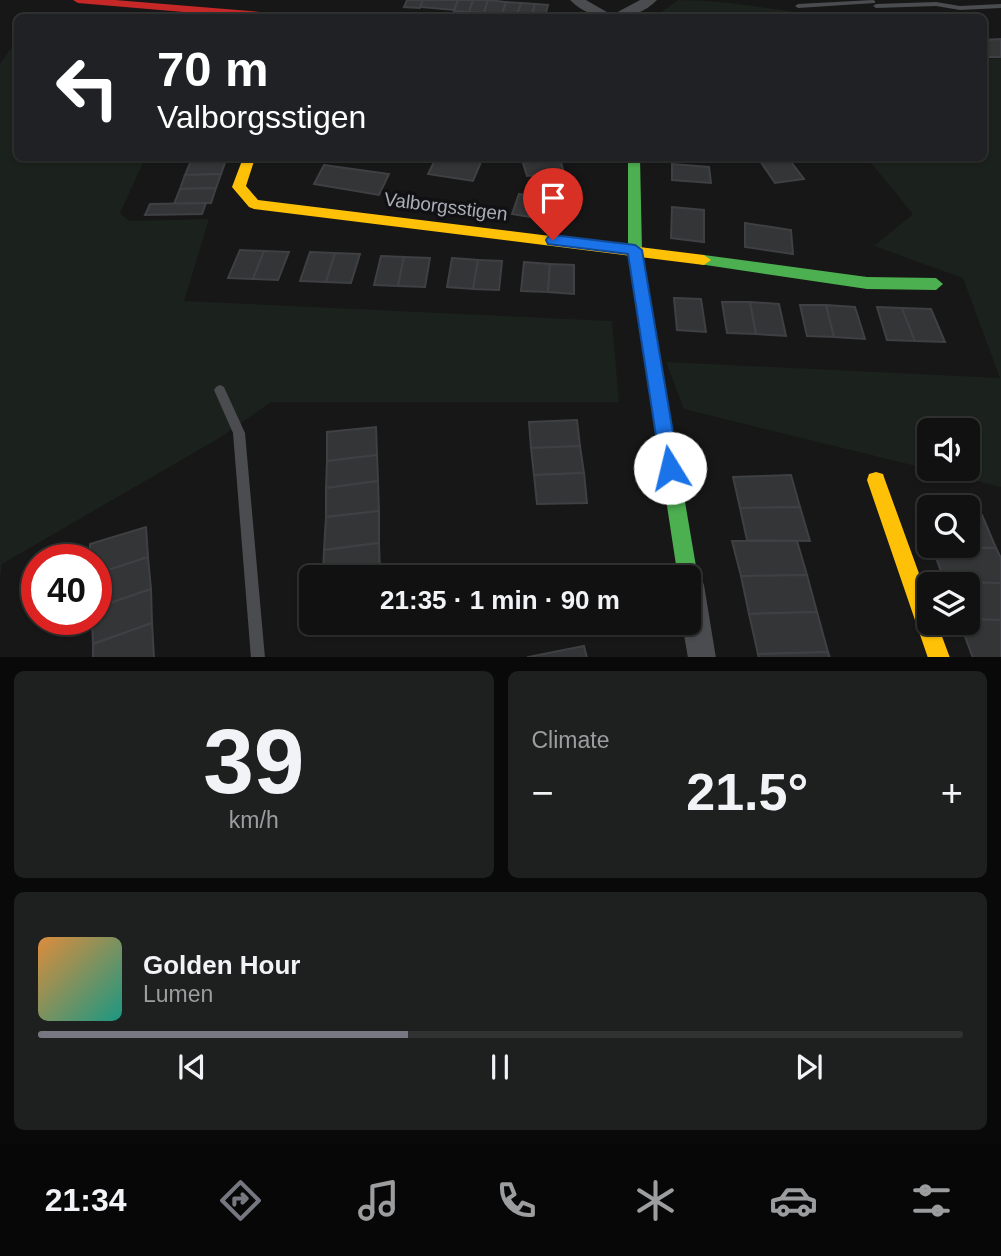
<!DOCTYPE html>
<html lang="en">
<head>
<meta charset="utf-8">
<style>
  body { margin:0; font-family:Arial,sans-serif; background:#1e1f1f; color:#f1f3f6; height:100vh; display:flex; flex-direction:column; font-size:26px; white-space:nowrap }
  * { box-sizing:border-box; margin:0 }
  p { font-size:23px; color:#9c9d9f }
  .icon { flex:none; width:38px; height:38px; fill:none; stroke:currentColor; stroke-width:2; stroke-linecap:round; stroke-linejoin:round }
  .map { position:relative; height:657px; overflow:hidden }
  .panel { display:flex; flex-direction:column; gap:14px; padding:14px; background:#090909; flex:1 }
  .panel>* { flex:none }
  .hud { position:absolute; left:14px; top:14px; width:973px; height:147px; border-radius:10px; box-shadow:0 2px 5px #0004,0 0 0 2px #303131; background:#202124; color:#fff; overflow:hidden }
  .controls { position:absolute; left:917px; top:418px; display:grid; gap:14px }
  .controls a { display:grid; place-items:center; width:63px; height:63px; border-radius:10px; background:#111; box-shadow:0 2px 5px #0004,0 0 0 2px #303131; font-size:35px }
  .speed { position:absolute; left:21px; top:544px; display:flex; gap:14px; font-size:35px; font-weight:700; text-align:center }
  .speed>* { display:grid; place-content:center; width:91px; height:91px; border-radius:50%; background:#111; box-shadow:0 2px 5px #0004,0 0 0 2px #303131; line-height:1 }
  .speed .limit { border:10px solid #d22; background:#fff; color:#111 }
  .pin { position:absolute; display:grid; place-items:center; width:60px; height:60px; color:#fff; margin:-72px -30px; border-radius:50% 50% 50% 0; rotate:-45deg; box-shadow:0 0 7px #0007 }
  .pin .icon { rotate:45deg }
  .me { position:absolute; width:77px; margin:-38px; rotate:351deg; stroke-linejoin:round; filter:drop-shadow(0 0 5px #0008) }
  .turn { display:flex; align-items:center; gap:24px; height:147px; padding:0 28px; font-size:32px }
  .turn .icon { width:91px; height:91px; stroke-width:2.5 }
  .turn b { display:block; font-size:49px; line-height:60px }
  .big { font-size:52px; font-weight:700; line-height:1.1 }
  .panel .tile { flex:1; display:flex; flex-direction:column; justify-content:center; gap:10px; min-width:0; padding:0 24px; border-radius:10px; background:#1e1f1f }
  .panel .dial { align-items:center; gap:0 }
  .dial b { font-size:91px; line-height:1 }
  .song { display:flex; align-items:center; gap:21px }
  .cover { width:84px; height:84px; border-radius:10px; background:linear-gradient(135deg,hsl(30 70% 55%),hsl(170 70% 35%)) }
  .played { height:7px; border-radius:4px; background:linear-gradient(90deg,#757880 40%,#303131 40%) }
  .keys { display:flex; justify-content:space-around; direction:ltr }
  .heat { display:flex; justify-content:space-between; align-items:center; font-size:38px; direction:ltr }
  .panel .tiles { flex:1; display:grid; gap:14px; grid-template-columns:1fr 1fr }
  .tile:last-child { grid-column:span 2 }
  .trip { position:absolute; left:299px; top:565px; width:402px; height:70px; border-radius:10px; background:#111; box-shadow:0 2px 5px #0004,0 0 0 2px #303131; font-weight:700; line-height:70px; text-align:center }
  .tab-bar { display:flex; height:112px; justify-content:space-around; align-items:center; background:#070707; color:#9c9d9f }
  .tab-bar .icon { width:49px; height:49px }
  .tab-bar .selected { color:#757880 }
  .tab-bar b { font-size:32px; color:#f1f3f6 }
  .map>svg:first-child { display:block }
</style>
</head>
<body>
<div class="map">
<svg width="1001" height="658" viewBox="0 0 1001 658">
  <rect width="100%" height="100%" fill="#171717"/>
  <!-- green -->
  <g fill="#1b211c" fill-rule="evenodd">
    <path d="M678 0C737 0 790 14 849 17L656 16Z"/>
    <path d="M17 40 18 158H145L120 213 129 221 209 219 184 301 612 321 619 402H271L221 437 2 564 0 579V64Z"/>
    <path d="M1001 58V487L684 409 666 362 1000 378 963 278 874 246 913 214 867 158H984V59ZM929 430H968V469H929Z"/>
  </g>
  <!-- building -->
  <g fill="#343537" stroke="#3f4043" stroke-width="2">
    <path d="M407 0H423L420 8 404 7Z"/>
    <path d="M423 0H458L454 10 420 7Z"/>
    <path d="M458 0H473L469 12 454 11Z"/>
    <path d="M473 0H488L484 13 469 12Z"/>
    <path d="M488 0 506 2 502 14 484 13Z"/>
    <path d="M506 2 521 3 517 15 502 14Z"/>
    <path d="M521 3 535 4 532 16 517 15Z"/>
    <path d="M535 4 548 5 545 16 532 15Z"/>
    <path d="M1001 39V57H985L984 40Z"/>
    <path d="M436 158H451L481 162 473 181 428 174Z"/>
    <path d="M758 158H788L804 179 775 183Z"/>
    <path d="M560 159 564 173 538 178 537 175 527 176 523 163Z"/>
    <path d="M226 160 221 174 185 175 191 161Z"/>
    <path d="M672 164 709 167 711 183 672 180Z"/>
    <path d="M324 165 389 174 379 195 314 184Z"/>
    <path d="M221 174 216 188 180 189 185 175Z"/>
    <path d="M216 188 211 203 174 204 180 189Z"/>
    <path d="M519 194 566 202 560 222 512 214Z"/>
    <path d="M206 203 202 214 145 215 150 204Z"/>
    <path d="M672 207 704 210V242L671 238Z"/>
    <path d="M745 223 791 230 793 254 745 247Z"/>
    <path d="M240 250 264 251 253 279 228 278Z"/>
    <path d="M264 251 289 252 278 280 253 279Z"/>
    <path d="M310 252 335 253 326 282 300 281Z"/>
    <path d="M335 253 360 254 351 283 326 282Z"/>
    <path d="M381 256 404 257 398 286 374 285Z"/>
    <path d="M404 257 430 258 425 287 398 286Z"/>
    <path d="M452 258 478 260 473 289 447 287Z"/>
    <path d="M478 260 502 261 499 290 473 289Z"/>
    <path d="M524 262 550 264 548 292 521 291Z"/>
    <path d="M550 264 574 265V294L548 292Z"/>
    <path d="M674 298 701 299 706 332 677 330Z"/>
    <path d="M722 302H750L756 334 727 333Z"/>
    <path d="M750 302 779 304 786 336 756 334Z"/>
    <path d="M800 305H826L834 337 807 336Z"/>
    <path d="M826 305 855 307 865 339 834 337Z"/>
    <path d="M877 307 902 308 915 341 887 340Z"/>
    <path d="M902 308 931 309 945 342 915 341Z"/>
    <path d="M577 420 580 446 531 448 529 422Z"/>
    <path d="M376 427 377 455 327 461V432Z"/>
    <path d="M580 446 584 473 534 475 531 448Z"/>
    <path d="M377 455 378 481 326 488 327 461Z"/>
    <path d="M584 473 587 503 537 504 534 475Z"/>
    <path d="M791 475 800 507 740 508 733 477Z"/>
    <path d="M378 481 379 511 326 517V488Z"/>
    <path d="M800 507 810 541 747 540 740 508Z"/>
    <path d="M379 511V543L324 550 326 517Z"/>
    <path d="M919 514H929V540Z"/>
    <path d="M968 515H982L996 548 932 547 968 546Z"/>
    <path d="M146 527 148 557 96 574V560H90V544Z"/>
    <path d="M732 541H797L807 575 741 576Z"/>
    <path d="M379 543 380 574 323 578 324 550Z"/>
    <path d="M932 547 996 548 1001 558V583L945 582Z"/>
    <path d="M148 557 151 589 96 608V574Z"/>
    <path d="M807 575 817 612 749 614 741 576Z"/>
    <path d="M945 582 1001 583V620L968 619V584H946Z"/>
    <path d="M151 589 152 623 93 644 92 620H96V608Z"/>
    <path d="M817 612 828 652 758 654 749 614Z"/>
    <path d="M968 619 1001 620V658H973L960 623H968Z"/>
    <path d="M152 623 154 658H93V644Z"/>
    <path d="M584 646 587 658H528V657Z"/>
    <path d="M828 652 830 658H759L758 654Z"/>
  </g>
  <g fill="none" stroke-linecap="round" stroke-linejoin="round">
    <!-- lane -->
    <g fill="#4b4c50" fill-rule="evenodd">
      <path d="M873 0 875 1V3L798 8 795 6 798 4Z"/>
      <path d="M936 2 960 6 1001 4V8L960 10 936 6 876 8 873 6 876 4Z"/>
      <path d="M220 385 224 387 245 433 265 658H251L233 433 214 390 216 387Z"/>
    </g>
    <!-- street -->
    <g fill="#4b4c50" fill-rule="evenodd">
      <path d="M570 0H586L612 15 640 0H657C633 24 594 24 570 0Z"/>
      <path d="M690 571 700 575 704 585 716 658H688L682 623H690V578H680Z"/>
    </g>
    <!-- fast -->
    <g fill="#4caf50" fill-rule="evenodd">
      <path d="M628 158H640L642 250 698 578 695 585 690 587V578H678L628 250Z"/>
      <path d="M704 255 867 277 936 278 943 284 936 290 867 289 699 264 697 260Z"/>
    </g>
    <!-- slow -->
    <g fill="#ffc107" fill-rule="evenodd">
      <path d="M243 158H255L246 186 258 200 704 255 711 260 704 265 254 209 249 207 232 187Z"/>
      <path d="M876 472 883 474 885 480 929 601V623H937L950 658H928L867 480 869 474Z"/>
    </g>
    <!-- jam -->
    <path fill="#c62828" fill-rule="evenodd" d="M73 0H115L298 15 303 18H254L78 3Z"/>
  </g>
  <!-- route -->
  <path fill="#1a73e8" stroke="#114b97" stroke-width="2" d="M553 235 635 245 642 250 679 468 676 474 670 477 663 474 661 468 628 254 548 244 546 240 548 237Z"/>
  <g text-anchor="middle" stroke-width="7" stroke-linejoin="round" paint-order="stroke">
    <!-- street labels -->
    <g font-size="19" fill="#a8adb8" stroke="#111113">
      <text transform="translate(446 206) rotate(7)" y="7">Valborgsstigen</text>
    </g>
  </g>
</svg>
<div class="controls">
<a><svg class="icon" aria-label="sound" viewBox="0 0 24 24"><path d="M4 9h4l5-4v14l-5-4H4zM17 9q2 3 0 6"/></svg></a>
<a><svg class="icon" aria-label="search" viewBox="0 0 24 24"><circle cx="10" cy="10" r="6"/><path d="M15 15l6 6"/></svg></a>
<a><svg class="icon" aria-label="layers" viewBox="0 0 24 24"><path d="M12 4l9 5-9 5-9-5zM3 14l9 5 9-5"/></svg></a>
</div>
<div class="speed"><div class="limit">40</div></div>
<div class="pin" style="left:553px;top:240px;background:#d93025"><svg class="icon" aria-label="arrive" viewBox="0 0 24 24"><path d="M6 21V4h12l-3 4 3 4H6"/></svg></div>
<svg class="me" style="left:670px;top:468px" viewBox="-20 -20 40 40"><circle r="19" fill="#fff"/><path d="M0-13L10 11 0 6-10 11z" fill="#1a73e8"/></svg>
<div class="trip">21:35 · 1 min · 90 m</div>
<div class="hud">
<div class="turn"><svg class="icon" aria-label="left" viewBox="0 0 24 24"><path d="M17 20v-9H6M10 6l-5 5 5 5"/></svg><div><b>70 m</b>Valborgsstigen</div></div>
</div>
</div>
<section class="panel">
<div class="tiles">
<div class="tile dial"><b>39</b><p>km/h</p></div>
<div class="tile"><p>Climate</p>
<div class="heat"><a>−</a><b class="big">21.5°</b><a>+</a></div>
</div>
<div class="tile">
<div class="song"><i class="cover"></i><div><b>Golden Hour</b><p>Lumen</p></div></div>
<div class="played"></div>
<div class="keys"><svg class="icon" aria-label="previous" viewBox="0 0 24 24"><path d="M18 5L8 12l10 7zM5 5v14"/></svg><svg class="icon" aria-label="pause" viewBox="0 0 24 24"><path d="M8 5v14M16 5v14"/></svg><svg class="icon" aria-label="next" viewBox="0 0 24 24"><path d="M6 5l10 7-10 7zM19 5v14"/></svg></div>
</div>
</div>
</section>
<nav class="tab-bar">
<b>21:34</b>
<svg class="icon selected" aria-label="directions" viewBox="0 0 24 24"><path d="M12 3l9 9-9 9-9-9zM9 14v-3h6M13 9l2 2-2 2"/></svg>
<svg class="icon" aria-label="music" viewBox="0 0 24 24"><path d="M9 18V5l10-2v13"/><circle cx="6" cy="18" r="3"/><circle cx="16" cy="16" r="3"/></svg>
<svg class="icon" aria-label="phone" viewBox="0 0 24 24"><path d="M5 4h4l2 5-3 2q2 4 5 5l2-3 5 2v4C11 20 4 13 5 4z"/></svg>
<svg class="icon" aria-label="climate" viewBox="0 0 24 24"><path d="M12 3v18M4 7l16 10M4 17L20 7"/></svg>
<svg class="icon" aria-label="car" viewBox="0 0 24 24"><path d="M5 17H2v-5l4-1 3-4h7l3 4 3 1v5h-3M9 17h6M6 11h13"/><circle cx="7" cy="17" r="2"/><circle cx="17" cy="17" r="2"/></svg>
<svg class="icon" aria-label="filters" viewBox="0 0 24 24"><path d="M4 7h16M4 17h16"/><circle cx="9" cy="7" r="2"/><circle cx="15" cy="17" r="2"/></svg>
</nav>
</body>
</html>
